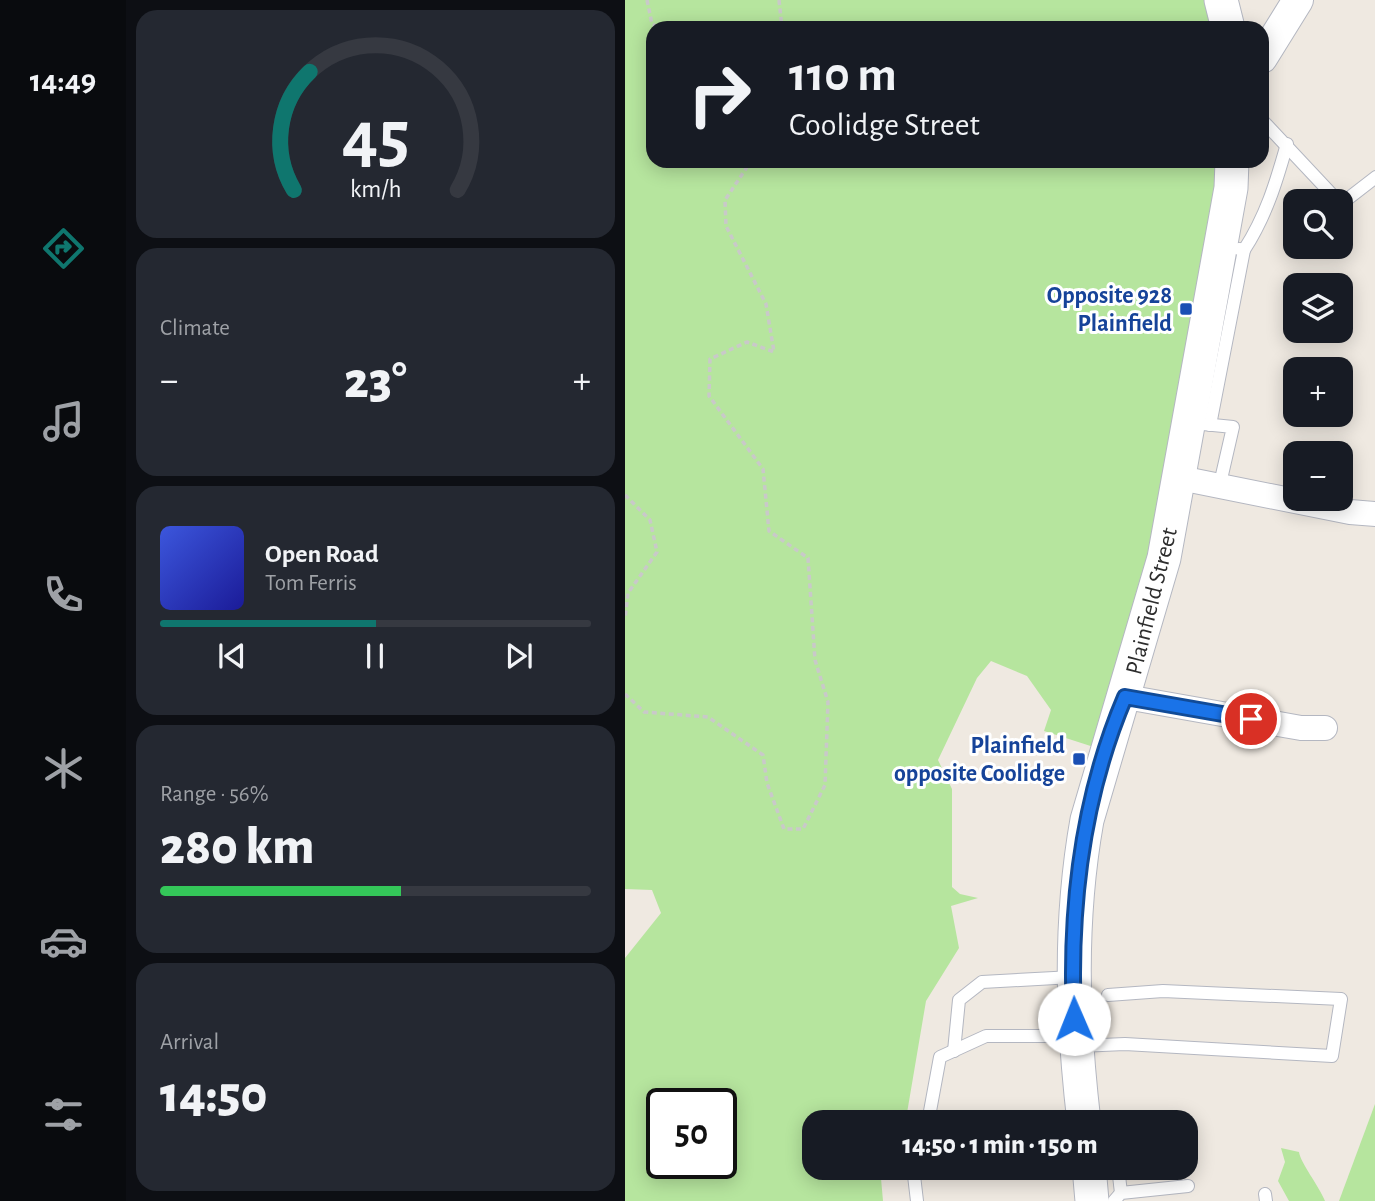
<!DOCTYPE html>
<html lang="en">
<head>
<meta charset="utf-8">
<style>
  body { margin:0; font-family:"Alegreya Sans",sans-serif; background:#242831; color:#f1f3f6; height:100vh; display:flex; flex-direction:column; font-size:26px; white-space:nowrap }
  * { box-sizing:border-box; margin:0 }
  p { font-size:23px; color:#9ea1a6 }
  .icon { flex:none; width:38px; height:38px; fill:none; stroke:currentColor; stroke-width:2; stroke-linecap:round; stroke-linejoin:round }
  .map { position:relative; flex:1; overflow:hidden }
  .drawer { display:flex; flex-direction:column; gap:10px; padding:10px; background:#0d0f14; width:499px }
  .drawer>* { flex:none }
  .guide { position:absolute; left:21px; top:21px; width:623px; height:147px; border-radius:21px; box-shadow:0 4px 18px #0003; background:#171b24; color:#f1f3f6; overflow:hidden }
  .fabs { position:absolute; left:658px; top:189px; display:grid; gap:14px }
  .fabs a { display:grid; place-items:center; width:70px; height:70px; border-radius:14px; background:#171b24; box-shadow:0 4px 18px #0003; font-size:35px }
  .speed { position:absolute; left:21px; top:1088px; display:flex; gap:14px; font-size:35px; font-weight:700; text-align:center }
  .speed>* { display:grid; place-content:center; width:91px; height:91px; border-radius:50%; background:#171b24; box-shadow:0 4px 18px #0003; line-height:1 }
  .speed .limit { border:4px solid #111; border-radius:10px; background:#fff; color:#111 }
  .pin { position:absolute; display:grid; place-items:center; width:60px; height:60px; color:#fff; margin:-30px; border:4px solid #fff; border-radius:50%; box-shadow:0 2px 7px #0007 }
  .me { position:absolute; width:77px; margin:-38px; rotate:359deg; stroke-linejoin:round; filter:drop-shadow(0 0 5px #0008) }
  .turn { display:flex; align-items:center; gap:24px; height:147px; padding:0 28px; font-size:32px }
  .turn .icon { width:91px; height:91px; stroke-width:2.5 }
  .turn b { display:block; font-size:49px; line-height:60px }
  .big { font-size:52px; font-weight:800; line-height:1.1 }
  .drawer .widget { flex:1; display:flex; flex-direction:column; justify-content:center; gap:10px; min-width:0; padding:0 24px; border-radius:21px; background:#242831 }
  .drawer .dial { align-items:center; gap:0 }
  .dial svg { height:182px; overflow:visible; fill:none; stroke:#363941; stroke-width:7; stroke-linecap:round; text-anchor:middle }
  .dial text { fill:#f1f3f6; stroke:none }
  .song { display:flex; align-items:center; gap:21px }
  .cover { width:84px; height:84px; border-radius:10px; background:linear-gradient(135deg,hsl(230 70% 55%),hsl(240 70% 35%)) }
  .played { height:7px; border-radius:4px; background:linear-gradient(90deg,#0f766e 50%,#363941 50%) }
  .keys { display:flex; justify-content:space-around; direction:ltr }
  .heat { display:flex; justify-content:space-between; align-items:center; font-size:38px; direction:ltr }
  .charge { height:10px; border-radius:5px; background:linear-gradient(90deg,#34c759 56%,#363941 0) }
  .trip { position:absolute; left:177px; top:1110px; width:396px; height:70px; border-radius:21px; background:#171b24; box-shadow:0 4px 18px #0003; font-weight:800; line-height:70px; text-align:center }
  main { display:flex; flex:1; min-height:0 }
  .tab-bar { display:flex; flex-direction:column; width:126px; justify-content:space-around; align-items:center; background:#090b0e; color:#9ea1a6 }
  .tab-bar .icon { width:49px; height:49px }
  .tab-bar .selected { color:#0f766e }
  .tab-bar b { font-size:32px; color:#f1f3f6 }
  .map>svg:first-child { display:block }
</style>
</head>
<body>
<main>
<nav class="tab-bar">
<b>14:49</b>
<svg class="icon selected" aria-label="directions" viewBox="0 0 24 24"><path d="M12 3l9 9-9 9-9-9zM9 14v-3h6M13 9l2 2-2 2"/></svg>
<svg class="icon" aria-label="music" viewBox="0 0 24 24"><path d="M9 18V5l10-2v13"/><circle cx="6" cy="18" r="3"/><circle cx="16" cy="16" r="3"/></svg>
<svg class="icon" aria-label="phone" viewBox="0 0 24 24"><path d="M5 4h4l2 5-3 2q2 4 5 5l2-3 5 2v4C11 20 4 13 5 4z"/></svg>
<svg class="icon" aria-label="climate" viewBox="0 0 24 24"><path d="M12 3v18M4 7l16 10M4 17L20 7"/></svg>
<svg class="icon" aria-label="car" viewBox="0 0 24 24"><path d="M5 17H2v-5l4-1 3-4h7l3 4 3 1v5h-3M9 17h6M6 11h13"/><circle cx="7" cy="17" r="2"/><circle cx="17" cy="17" r="2"/></svg>
<svg class="icon" aria-label="filters" viewBox="0 0 24 24"><path d="M4 7h16M4 17h16"/><circle cx="9" cy="7" r="2"/><circle cx="15" cy="17" r="2"/></svg>
</nav>
<section class="drawer">
<div class="widget dial"><svg viewBox="0 0 100 80">
<path d="M14 69A42 42 0 1 1 86 69"/>
<path d="M14 69A42 42 0 0 1 21 17" stroke="#0f766e"/>
<text x="50" y="56" font-size="32" font-weight="700">45</text>
<text x="50" y="72" font-size="11">km/h</text>
</svg></div>
<div class="widget"><p>Climate</p>
<div class="heat"><a>−</a><b class="big">23°</b><a>+</a></div>
</div>
<div class="widget">
<div class="song"><i class="cover"></i><div><b>Open Road</b><p>Tom Ferris</p></div></div>
<div class="played"></div>
<div class="keys"><svg class="icon" aria-label="previous" viewBox="0 0 24 24"><path d="M18 5L8 12l10 7zM5 5v14"/></svg><svg class="icon" aria-label="pause" viewBox="0 0 24 24"><path d="M8 5v14M16 5v14"/></svg><svg class="icon" aria-label="next" viewBox="0 0 24 24"><path d="M6 5l10 7-10 7zM19 5v14"/></svg></div>
</div>
<div class="widget"><p>Range · 56%</p><b class="big">280 km</b><div class="charge"></div></div>
<div class="widget"><p>Arrival</p><b class="big">14:50</b></div>
</section>
<div class="map">
<svg width="751" height="1201" viewBox="0 0 751 1201">
  <rect width="100%" height="100%" fill="#efe9e1"/>
  <!-- green -->
  <g fill="#b6e59e" fill-rule="evenodd">
    <path d="M0 0H597L603 28H28V161H606L601 217 478 750 419 731 426 710 402 676 366 661 352 678 313 760 327 789V887L335 894 353 898 326 906 334 948 301 1001 281 1119 280 1122H189V1167H255L258 1201H0V958L36 913 27 890 0 889ZM37 1104H96V1164H37Z"/>
    <path d="M750 1104V1201H714Z"/>
    <path d="M656 1148 674 1152C675 1162 694 1186 700 1201H664L653 1181 660 1162Z"/>
  </g>
  <g fill="none" stroke-linecap="round" stroke-linejoin="round">
    <!-- service casing -->
    <g stroke="#b4b7c1" stroke-width="14">
      <g id="service">
        <path d="M637 120 713 201"/>
        <path d="M716 204 751 177"/>
        <path d="M614 249 619 250C641 216 651 183 662 144"/>
        <path d="M578 424 608 427 594 488"/>
        <path d="M585 425 619 250"/>
        <path d="M454 1046 500 1044 707 1056 716 999 538 991 483 995"/>
        <path d="M329 1051 334 1000 357 982 448 977"/>
        <path d="M303 1122 315 1057 361 1036H450"/>
        <path d="M288 1167 292 1201"/>
        <path d="M493 1167 496 1193"/>
        <path d="M640 1194 641 1201"/>
        <path d="M489 1201 496 1193 563 1186"/>
      </g>
    </g>
    <!-- minor casing -->
    <g stroke="#b4b7c1" stroke-width="26">
      <g id="minor">
        <path d="M555 478 725 512 751 514"/>
        <path d="M501 697 676 728H700"/>
      </g>
    </g>
    <!-- tertiary casing -->
    <g stroke="#b4b7c1" stroke-width="32">
      <path id="tertiary" d="M637 58 673 0"/>
    </g>
    <!-- secondary casing -->
    <g stroke="#b4b7c1" stroke-width="35">
      <g id="secondary">
        <path d="M596 0 603 28"/>
        <path d="M459 1122C447 1020 444 921 462 820L539 558 606 188 607 161"/>
        <path d="M464 1167 467 1201"/>
      </g>
    </g>
    <!-- path -->
    <g stroke="#c9c9c9" stroke-width="3.5" stroke-dasharray="5 3.5" stroke-linecap="butt">
      <path d="M22 0 27 24 35 28"/>
      <path d="M154 0 157 28"/>
      <path d="M0 495 25 520 32 552 3 593 0 619"/>
      <path d="M0 694 19 712 83 717 138 755 142 783 159 829H178L200 785 203 702 190 660 183 558 144 531 138 469 84 396 85 359 122 342 149 352 141 304 101 226 100 200 126 161"/>
    </g>
    <!-- service -->
    <use href="#service" stroke="#fff" stroke-width="12"/>
    <!-- minor -->
    <use href="#minor" stroke="#fff" stroke-width="24"/>
    <!-- tertiary -->
    <use href="#tertiary" stroke="#fff" stroke-width="30"/>
    <!-- secondary -->
    <use href="#secondary" stroke="#fff" stroke-width="33"/>
  </g>
  <g fill="none" stroke-linecap="round" stroke-linejoin="round">
    <!-- route casing -->
    <g stroke="#114b97" stroke-width="18">
      <path id="route" d="M449 1019C444 909 457 798 500 697L626 719"/>
    </g>
    <!-- route -->
    <use href="#route" stroke="#1a73e8" stroke-width="12"/>
  </g>
  <!-- markers -->
  <g fill="#1a4fb4" stroke="#fff" stroke-width="2.5">
    <rect x="554" y="302" width="14" height="14" rx="3.5"/>
    <rect x="447" y="752" width="14" height="14" rx="3.5"/>
  </g>
  <g text-anchor="middle" stroke-width="6" stroke-linejoin="round" paint-order="stroke">
    <!-- transit labels -->
    <g font-size="24" font-weight="bold" fill="#164399" stroke="#fff" text-anchor="end">
      <text x="547" y="303">Opposite 928<tspan x="547" dy="28">Plainfield</tspan></text>
      <text x="440" y="753">Plainfield<tspan x="440" dy="28">opposite Coolidge</tspan></text>
    </g>
    <!-- street labels -->
    <g font-size="24" fill="#2e2e2e" stroke="#fff">
      <text transform="translate(526 601) rotate(-76)" y="8">Plainfield Street</text>
    </g>
  </g>
</svg>
<div class="fabs">
<a><svg class="icon" aria-label="search" viewBox="0 0 24 24"><circle cx="10" cy="10" r="6"/><path d="M15 15l6 6"/></svg></a>
<a><svg class="icon" aria-label="layers" viewBox="0 0 24 24"><path d="M12 4l9 5-9 5-9-5zM3 14l9 5 9-5"/></svg></a>
<a>+</a>
<a>−</a>
</div>
<div class="speed"><div class="limit">50</div></div>
<div class="pin" style="left:626px;top:719px;background:#d93025"><svg class="icon" aria-label="arrive" viewBox="0 0 24 24"><path d="M6 21V4h12l-3 4 3 4H6"/></svg></div>
<svg class="me" style="left:449px;top:1019px" viewBox="-20 -20 40 40"><circle r="19" fill="#fff"/><path d="M0-13L10 11 0 6-10 11z" fill="#1a73e8"/></svg>
<div class="trip">14:50 · 1 min · 150 m</div>
<div class="guide">
<div class="turn"><svg class="icon" aria-label="right" viewBox="0 0 24 24"><path d="M7 20v-9h11M14 6l5 5-5 5"/></svg><div><b>110 m</b>Coolidge Street</div></div>
</div>
</div>
</main>
</body>
</html>
